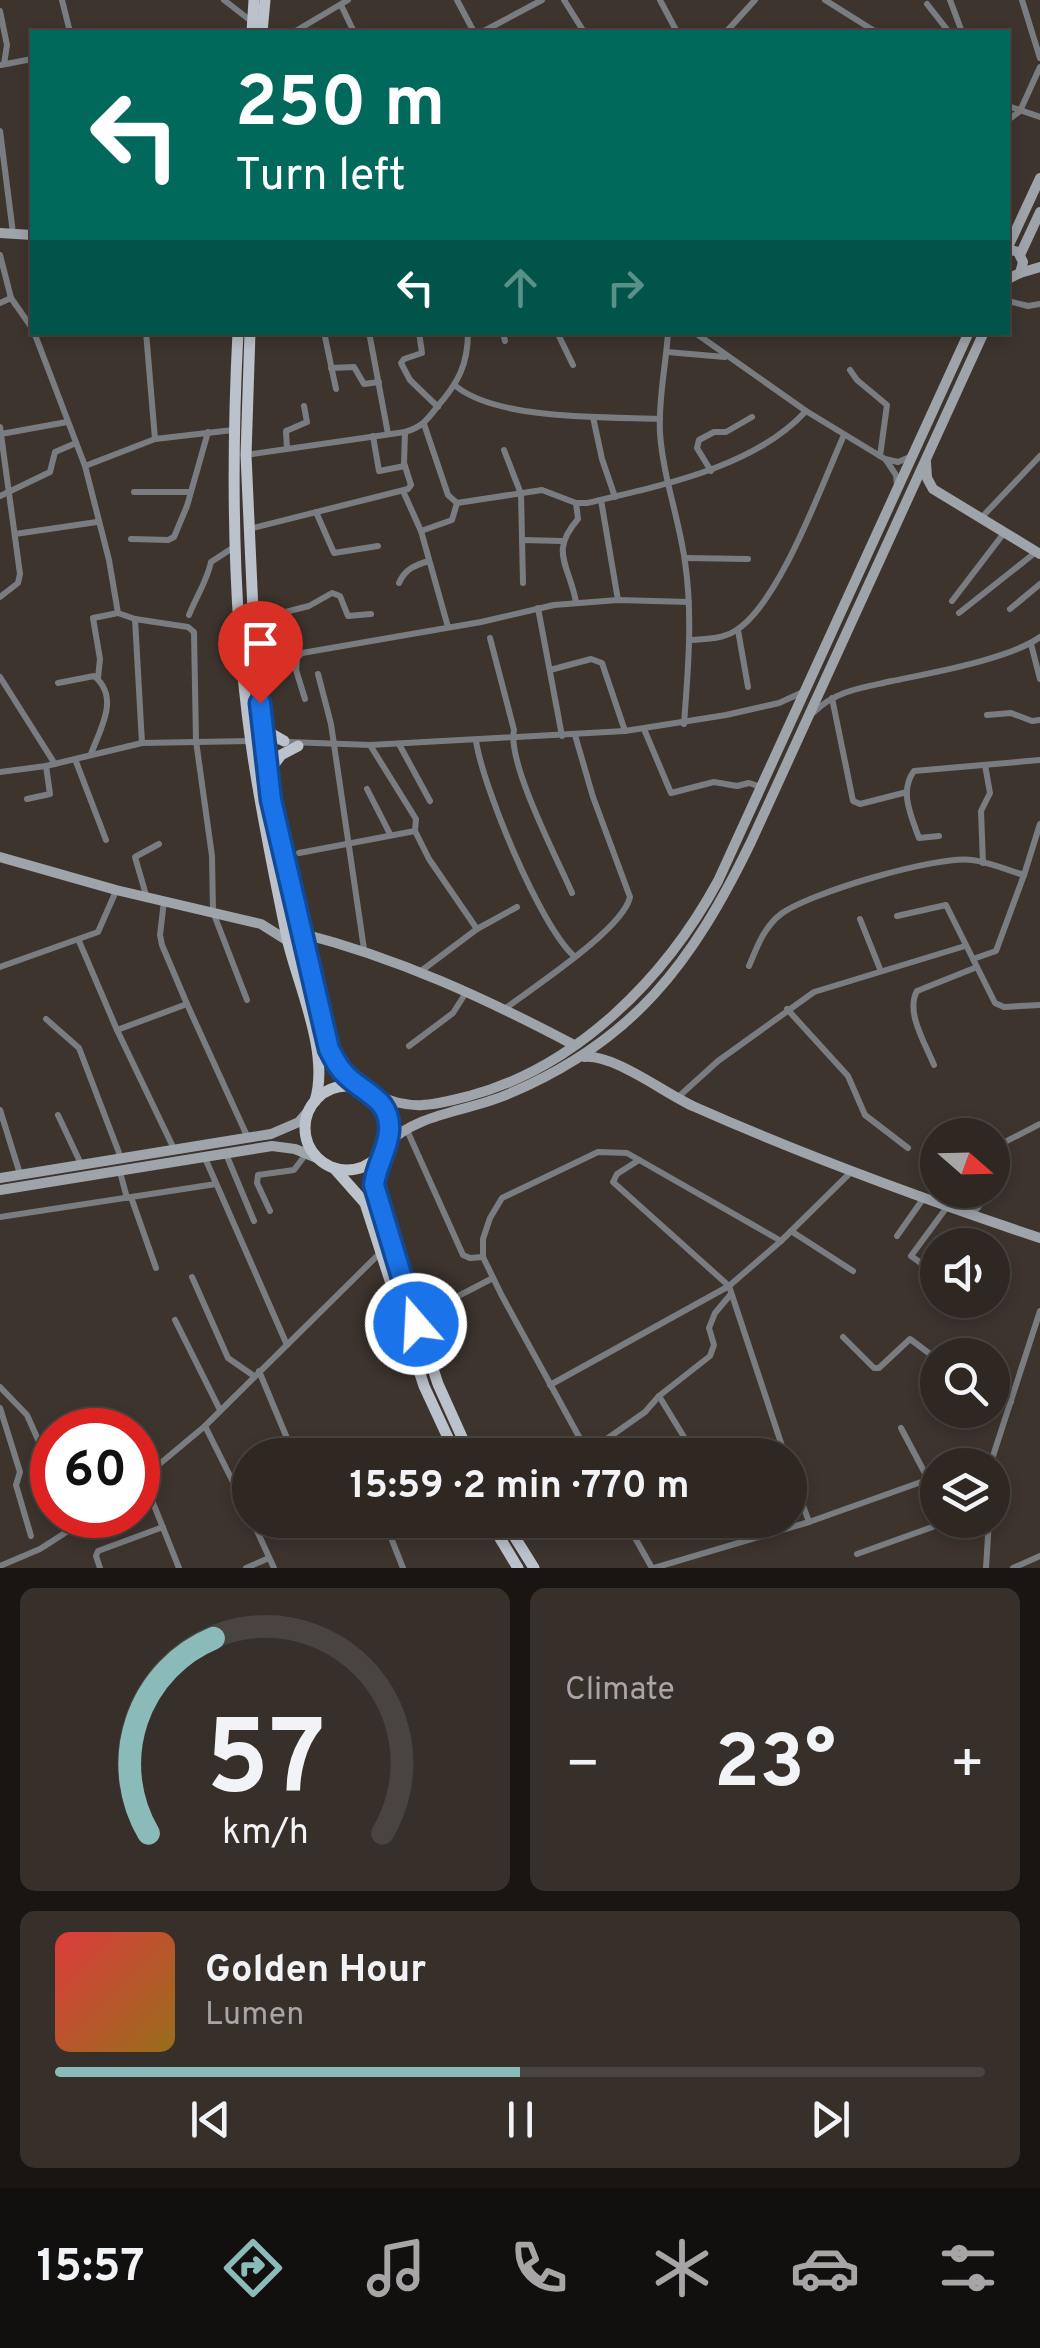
<!DOCTYPE html>
<html lang="en">
<head>
<meta charset="utf-8">
<style>
  body { margin:0; font-family:Overpass,sans-serif; background:#362f2a; color:#f1f3f6; height:100vh; display:flex; flex-direction:column; font-size:38px; white-space:nowrap }
  * { box-sizing:border-box; margin:0 }
  p { font-size:32px; color:#a7a5a5 }
  .icon { flex:none; width:55px; height:55px; fill:none; stroke:currentColor; stroke-width:2; stroke-linecap:round; stroke-linejoin:round }
  .map { position:relative; height:1568px; overflow:hidden }
  .details { display:flex; flex-direction:column; gap:20px; padding:20px; background:#191513; flex:1 }
  .details>* { flex:none }
  .hud { position:absolute; left:30px; top:30px; width:980px; height:305px; border-radius:0px; box-shadow:0 5px 15px #0003,0 0 0 2px #494440; background:#00695c; color:#fff; overflow:hidden }
  .needle { width:65px; rotate:110deg }
  .fabs { position:absolute; left:920px; top:1118px; display:grid; gap:20px }
  .fabs a { display:grid; place-items:center; width:90px; height:90px; border-radius:50%; background:#2e2722; box-shadow:0 5px 15px #0003,0 0 0 2px #494440; font-size:50px }
  .speed { position:absolute; left:30px; top:1408px; display:flex; gap:20px; font-size:50px; font-weight:700; text-align:center }
  .speed>* { display:grid; place-content:center; width:130px; height:130px; border-radius:50%; background:#2e2722; box-shadow:0 5px 15px #0003,0 0 0 2px #494440; line-height:1 }
  .speed .limit { border:15px solid #d22; background:#fff; color:#111 }
  .pin { position:absolute; display:grid; place-items:center; width:85px; height:85px; color:#fff; margin:-102px -42px; border-radius:50% 50% 50% 0; rotate:-45deg; box-shadow:0 0 10px #0007 }
  .pin .icon { rotate:45deg }
  .me { position:absolute; width:110px; margin:-55px; rotate:341deg; stroke-linejoin:round; filter:drop-shadow(0 0 8px #0008) }
  .turn { display:flex; align-items:center; gap:35px; height:210px; padding:0 40px; font-size:45px }
  .turn .icon { width:130px; height:130px; stroke-width:2.5 }
  .turn b { display:block; font-size:70px; line-height:85px }
  .lanes { display:flex; align-items:center; height:95px; padding:0 40px; background:#0003; justify-content:center; gap:50px; direction:ltr }
  .lanes .off { opacity:.35 }
  .big { font-size:75px; font-weight:700; line-height:1.1 }
  .details .tile { flex:1; display:flex; flex-direction:column; justify-content:center; gap:15px; min-width:0; padding:0 35px; border-radius:15px; background:#362f2a }
  .details .dial { align-items:center; gap:0 }
  .dial svg { height:260px; overflow:visible; fill:none; stroke:#494440; stroke-width:7; stroke-linecap:round; text-anchor:middle }
  .dial text { fill:#f1f3f6; stroke:none }
  .song { display:flex; align-items:center; gap:30px }
  .cover { width:120px; height:120px; border-radius:15px; background:linear-gradient(135deg,hsl(0 70% 55%),hsl(40 70% 35%)) }
  .played { height:10px; border-radius:5px; background:linear-gradient(90deg,#8bbbb9 50%,#494440 50%) }
  .keys { display:flex; justify-content:space-around; direction:ltr }
  .heat { display:flex; justify-content:space-between; align-items:center; font-size:55px; direction:ltr }
  .details .tiles { flex:1; display:grid; gap:20px; grid-template-columns:1fr 1fr }
  .tile:last-child { grid-column:span 2 }
  .trip { position:absolute; left:232px; top:1438px; width:575px; height:100px; border-radius:50px; background:#2e2722; box-shadow:0 5px 15px #0003,0 0 0 2px #494440; font-weight:700; line-height:100px; text-align:center }
  .menu { display:flex; height:160px; justify-content:space-around; align-items:center; background:#12100e; color:#a7a5a5 }
  .menu .icon { width:70px; height:70px }
  .menu .current { color:#8bbbb9 }
  .menu b { font-size:45px; color:#f1f3f6 }
  .map>svg:first-child { display:block }
</style>
</head>
<body>
<div class="map">
<svg width="1040" height="1568" viewBox="0 0 1040 1568">
  <rect width="100%" height="100%" fill="#3d342e"/>
  <g fill="none" stroke-linecap="round" stroke-linejoin="round">
    <!-- street -->
    <g stroke="#797d81" stroke-width="6">
      <path d="M62 0 70 32"/>
      <path d="M224 0 251 21"/>
      <path d="M457 0 474 32"/>
      <path d="M564 0 584 32"/>
      <path d="M660 0 677 32"/>
      <path d="M825 0 876 32"/>
      <path d="M950 0 962 32"/>
      <path d="M1022 0 1040 58"/>
      <path d="M927 4 949 32"/>
      <path d="M341 5 354 32"/>
      <path d="M0 11 7 45 4 64"/>
      <path d="M294 32 348 0"/>
      <path d="M399 32H400"/>
      <path d="M482 32 542 0"/>
      <path d="M726 32 755 0"/>
      <path d="M1 65 32 59"/>
      <path d="M1008 106 1040 117"/>
      <path d="M1008 120 1020 111 1040 67"/>
      <path d="M0 131 13 233"/>
      <path d="M0 255 11 298 32 328"/>
      <path d="M1008 301 1028 306 1040 304"/>
      <path d="M0 303 11 298"/>
      <path d="M34 332 85 466 109 560 118 613 135 619 188 627 194 632 196 741 212 856 213 912 247 1000"/>
      <path d="M146 332 155 439"/>
      <path d="M324 332 336 389"/>
      <path d="M369 332 388 434"/>
      <path d="M419 332 422 353 404 359 401 363 410 380 438 407"/>
      <path d="M503 332 505 341"/>
      <path d="M557 332 573 365"/>
      <path d="M668 332C666 366 658 400 660 433 663 477 679 518 685 562 693 616 688 670 684 724"/>
      <path d="M694 332 806 411 885 459 898 462 912 456"/>
      <path d="M667 352 725 357"/>
      <path d="M331 368 354 367 364 384 379 382"/>
      <path d="M850 370 857 380 887 405 880 456"/>
      <path d="M457 387C499 420 606 417 660 419"/>
      <path d="M593 417 602 459 615 497"/>
      <path d="M424 424 448 495 457 503 542 490 576 503H587C659 486 754 468 806 411"/>
      <path d="M0 427 20 574 18 583 0 597"/>
      <path d="M1 434 67 422"/>
      <path d="M373 436 379 471 405 466"/>
      <path d="M287 449 286 431 307 422 304 406"/>
      <path d="M504 450 521 494 523 583"/>
      <path d="M246 455 405 432C422 427 427 420 437 407 458 383 468 365 468 332"/>
      <path d="M886 460 896 475 897 485"/>
      <path d="M85 466 155 439 233 430"/>
      <path d="M711 471 697 448 699 440 714 432H726L752 417"/>
      <path d="M403 491 421 531 448 627"/>
      <path d="M134 492H190"/>
      <path d="M0 496 50 472 55 452 76 443"/>
      <path d="M601 500 618 600"/>
      <path d="M316 512 334 553 378 546"/>
      <path d="M982 517 1040 456"/>
      <path d="M249 529 408 489 411 485 404 463 405 432"/>
      <path d="M421 531 452 520 457 503"/>
      <path d="M15 534 97 522"/>
      <path d="M131 539 168 540 174 537 187 506 208 432"/>
      <path d="M522 540 562 541"/>
      <path d="M685 558 748 559"/>
      <path d="M399 583C405 569 415 565 429 561"/>
      <path d="M952 601 1004 533"/>
      <path d="M576 602C569 564 549 552 578 519L576 503"/>
      <path d="M538 608 562 736"/>
      <path d="M1010 609 1040 584"/>
      <path d="M959 613 1036 552"/>
      <path d="M189 615C197 595 207 581 211 562L234 547"/>
      <path d="M135 619 142 743"/>
      <path d="M253 620 309 606 332 593 340 596 348 616 371 614"/>
      <path d="M738 630 748 687"/>
      <path d="M490 638 514 730C507 763 557 858 572 893"/>
      <path d="M690 640C706 639 722 639 735 631 779 605 822 484 844 435"/>
      <path d="M1031 644 1040 679"/>
      <path d="M550 670 591 659 602 663 625 731"/>
      <path d="M318 674 331 724 364 949"/>
      <path d="M0 677 55 764"/>
      <path d="M98 678 100 659 93 618 118 613"/>
      <path d="M58 683 94 676C120 697 101 727 91 754"/>
      <path d="M832 698 853 801 860 804 907 792"/>
      <path d="M305 699 296 670 297 658 302 653 481 622 554 605 618 600 689 602"/>
      <path d="M814 712C837 690 862 688 892 681 930 673 1010 659 1040 637"/>
      <path d="M987 715 1011 713 1032 721 1040 720"/>
      <path d="M644 729 671 793 714 782 737 786 749 783 761 787"/>
      <path d="M262 741 370 745 625 731 726 715 779 703 803 692"/>
      <path d="M476 741C483 787 540 926 574 956"/>
      <path d="M399 744 430 801"/>
      <path d="M370 745 416 819 415 831"/>
      <path d="M75 759 106 840"/>
      <path d="M0 772 46 766 142 743 250 741"/>
      <path d="M367 789 390 834"/>
      <path d="M27 799 50 794 46 766"/>
      <path d="M939 836 919 838C911 816 899 791 914 771L1040 760"/>
      <path d="M299 853 415 831 429 859 477 929"/>
      <path d="M983 863 981 811 990 793 985 765"/>
      <path d="M146 895 135 857 159 844"/>
      <path d="M897 916 946 905 995 1003 1004 1007 1040 1005"/>
      <path d="M860 919 880 969"/>
      <path d="M79 941 117 1030 174 1149"/>
      <path d="M973 959 996 951 1024 875"/>
      <path d="M749 966C757 947 764 927 781 914 809 893 937 855 972 860 989 862 1007 870 1024 875L1040 824"/>
      <path d="M0 967 98 932 116 891"/>
      <path d="M421 971 477 929 517 907"/>
      <path d="M187 1004 248 1138"/>
      <path d="M506 1008C535 986 623 929 630 897L593 797 575 735"/>
      <path d="M787 1009 848 1076 865 1115 908 1148"/>
      <path d="M46 1019 79 1048 121 1158"/>
      <path d="M117 1030 187 1004 162 945 160 935 164 901"/>
      <path d="M409 1046 453 1013 467 991"/>
      <path d="M934 1065C926 1045 905 1012 917 991L977 967"/>
      <path d="M676 1099 718 1061 814 992 965 946"/>
      <path d="M0 1110 20 1174"/>
      <path d="M58 1115 81 1164"/>
      <path d="M406 1128 463 1255 470 1258 483 1257"/>
      <path d="M992 1152 995 1147 1040 1124"/>
      <path d="M226 1154 254 1221"/>
      <path d="M205 1158 287 1345"/>
      <path d="M639 1160 617 1174 613 1182 729 1286 785 1455"/>
      <path d="M120 1172 127 1198"/>
      <path d="M131 1197 156 1268"/>
      <path d="M270 1211 257 1183 258 1175 294 1170 306 1154"/>
      <path d="M972 1215 992 1190"/>
      <path d="M0 1217 216 1184"/>
      <path d="M791 1231 853 1271"/>
      <path d="M897 1236 923 1199"/>
      <path d="M935 1273 911 1256 947 1207"/>
      <path d="M192 1277 228 1358 254 1376"/>
      <path d="M414 1319 493 1278"/>
      <path d="M175 1320 220 1410"/>
      <path d="M843 1337 874 1368H879L910 1339 938 1360"/>
      <path d="M259 1371 294 1455"/>
      <path d="M550 1385 729 1286 781 1241 851 1172"/>
      <path d="M0 1387 27 1415 52 1471"/>
      <path d="M992 1390 1011 1402"/>
      <path d="M659 1396 695 1455"/>
      <path d="M0 1408 20 1472 16 1485 31 1536"/>
      <path d="M205 1426 250 1516"/>
      <path d="M901 1428 928 1479"/>
      <path d="M584 1455 645 1412 659 1396 710 1356 714 1345 709 1328 715 1313 731 1294"/>
      <path d="M589 1455 502 1296 483 1257V1239L490 1218 502 1198 598 1152 627 1153 781 1241"/>
      <path d="M138 1465 179 1568"/>
      <path d="M969 1465 993 1456 1040 1311"/>
      <path d="M992 1469 993 1456"/>
      <path d="M790 1470 809 1522"/>
      <path d="M138 1482 205 1426 380 1253"/>
      <path d="M66 1515 71 1531"/>
      <path d="M252 1520 274 1568"/>
      <path d="M384 1520 403 1568"/>
      <path d="M625 1520 652 1568"/>
      <path d="M857 1554 952 1520"/>
      <path d="M0 1566 40 1549 93 1515"/>
      <path d="M100 1568 96 1556 98 1551 163 1527"/>
      <path d="M246 1568 269 1558"/>
      <path d="M654 1568 809 1522 938 1476"/>
      <path d="M986 1568 989 1520"/>
      <path d="M1013 1568 1040 1556"/>
    </g>
    <!-- secondary -->
    <g stroke="#9fa4ab" stroke-width="10">
      <path d="M0 233 32 235"/>
      <path d="M1008 247 1040 178"/>
      <path d="M1008 249 1018 252 1023 262 1020 273 1008 279"/>
      <path d="M1020 255 1040 212"/>
      <path d="M1020 273 1040 267"/>
      <path d="M926 462 927 478 933 489 1040 554"/>
      <path d="M0 857 116 890 261 924 288 941"/>
      <path d="M300 933C398 958 485 998 574 1045"/>
      <path d="M584 1057C615 1054 665 1094 695 1107 808 1157 923 1199 1040 1238"/>
      <path d="M373 1094C411 1111 430 1106 469 1096 578 1067 666 977 718 881L969 332"/>
      <path d="M387 1144C418 1113 466 1112 506 1095 634 1042 692 963 751 842L984 332"/>
      <path d="M0 1178 271 1134 299 1122 310 1109"/>
      <path d="M0 1190 272 1146 295 1149 317 1158"/>
    </g>
    <!-- primary -->
    <g stroke="#bbc2cb" stroke-width="11">
      <path d="M252 32 254 0"/>
      <path d="M262 32 265 0"/>
      <path d="M238 332C231 469 232 608 251 743 260 808 274 873 287 938 298 986 330 1052 315 1101"/>
      <path d="M250 332 246 455 256 677 271 800 329 1049 345 1075 360 1088"/>
      <path d="M263 729 284 741"/>
      <path d="M268 772 281 755 298 746"/>
      <circle cx="347" cy="1128" r="42"/>
      <path d="M381 1153 376 1170 378 1202 438 1384 470 1455"/>
      <path d="M334 1168 365 1203 424 1386 456 1455"/>
      <path d="M489 1520 518 1568"/>
      <path d="M504 1520 534 1568"/>
    </g>
  </g>
  <g fill="none" stroke-linecap="round" stroke-linejoin="round">
    <!-- route casing -->
    <g stroke="#114b97" stroke-width="25">
      <path id="route" d="M260 703 271 800 329 1049C334 1059 339 1069 347 1076 365 1094 391 1099 389 1131 388 1149 376 1166 374 1185L416 1324"/>
    </g>
    <!-- route -->
    <use href="#route" stroke="#1a73e8" stroke-width="18"/>
  </g>
</svg>
<div class="fabs">
<a><svg class="needle" viewBox="-14 -14 28 28"><path d="M0-13l5 13h-10z" fill="#e53935"/><path d="M0 13l5-13h-10z" fill="#a7a5a5"/></svg></a>
<a><svg class="icon" aria-label="sound" viewBox="0 0 24 24"><path d="M4 9h4l5-4v14l-5-4H4zM17 9q2 3 0 6"/></svg></a>
<a><svg class="icon" aria-label="search" viewBox="0 0 24 24"><circle cx="10" cy="10" r="6"/><path d="M15 15l6 6"/></svg></a>
<a><svg class="icon" aria-label="layers" viewBox="0 0 24 24"><path d="M12 4l9 5-9 5-9-5zM3 14l9 5 9-5"/></svg></a>
</div>
<div class="speed"><div class="limit">60</div></div>
<div class="pin" style="left:260px;top:703px;background:#d93025"><svg class="icon" aria-label="arrive" viewBox="0 0 24 24"><path d="M6 21V4h12l-3 4 3 4H6"/></svg></div>
<svg class="me" style="left:416px;top:1324px" viewBox="-20 -20 40 40"><circle r="17" fill="#1a73e8" stroke="#fff" stroke-width="3"/><path d="M0-11L8 9 0 5-8 9z" fill="#fff"/></svg>
<div class="trip">15:59 · 2 min · 770 m</div>
<div class="hud">
<div class="turn"><svg class="icon" aria-label="left" viewBox="0 0 24 24"><path d="M17 20v-9H6M10 6l-5 5 5 5"/></svg><div><b>250 m</b>Turn left</div></div>
<div class="lanes"><svg class="icon" aria-label="left" viewBox="0 0 24 24"><path d="M17 20v-9H6M10 6l-5 5 5 5"/></svg><svg class="icon off" aria-label="ahead" viewBox="0 0 24 24"><path d="M12 20V5M6 11l6-6 6 6"/></svg><svg class="icon off" aria-label="right" viewBox="0 0 24 24"><path d="M7 20v-9h11M14 6l5 5-5 5"/></svg></div>
</div>
</div>
<section class="details">
<div class="tiles">
<div class="tile dial"><svg viewBox="0 0 100 80">
<path d="M14 69A42 42 0 1 1 86 69"/>
<path d="M14 69A42 42 0 0 1 34 9" stroke="#8bbbb9"/>
<text x="50" y="56" font-size="32" font-weight="700">57</text>
<text x="50" y="72" font-size="11">km/h</text>
</svg></div>
<div class="tile"><p>Climate</p>
<div class="heat"><a>−</a><b class="big">23°</b><a>+</a></div>
</div>
<div class="tile">
<div class="song"><i class="cover"></i><div><b>Golden Hour</b><p>Lumen</p></div></div>
<div class="played"></div>
<div class="keys"><svg class="icon" aria-label="previous" viewBox="0 0 24 24"><path d="M18 5L8 12l10 7zM5 5v14"/></svg><svg class="icon" aria-label="pause" viewBox="0 0 24 24"><path d="M8 5v14M16 5v14"/></svg><svg class="icon" aria-label="next" viewBox="0 0 24 24"><path d="M6 5l10 7-10 7zM19 5v14"/></svg></div>
</div>
</div>
</section>
<nav class="menu">
<b>15:57</b>
<svg class="icon current" aria-label="directions" viewBox="0 0 24 24"><path d="M12 3l9 9-9 9-9-9zM9 14v-3h6M13 9l2 2-2 2"/></svg>
<svg class="icon" aria-label="music" viewBox="0 0 24 24"><path d="M9 18V5l10-2v13"/><circle cx="6" cy="18" r="3"/><circle cx="16" cy="16" r="3"/></svg>
<svg class="icon" aria-label="phone" viewBox="0 0 24 24"><path d="M5 4h4l2 5-3 2q2 4 5 5l2-3 5 2v4C11 20 4 13 5 4z"/></svg>
<svg class="icon" aria-label="climate" viewBox="0 0 24 24"><path d="M12 3v18M4 7l16 10M4 17L20 7"/></svg>
<svg class="icon" aria-label="car" viewBox="0 0 24 24"><path d="M5 17H2v-5l4-1 3-4h7l3 4 3 1v5h-3M9 17h6M6 11h13"/><circle cx="7" cy="17" r="2"/><circle cx="17" cy="17" r="2"/></svg>
<svg class="icon" aria-label="filters" viewBox="0 0 24 24"><path d="M4 7h16M4 17h16"/><circle cx="9" cy="7" r="2"/><circle cx="15" cy="17" r="2"/></svg>
</nav>
</body>
</html>
